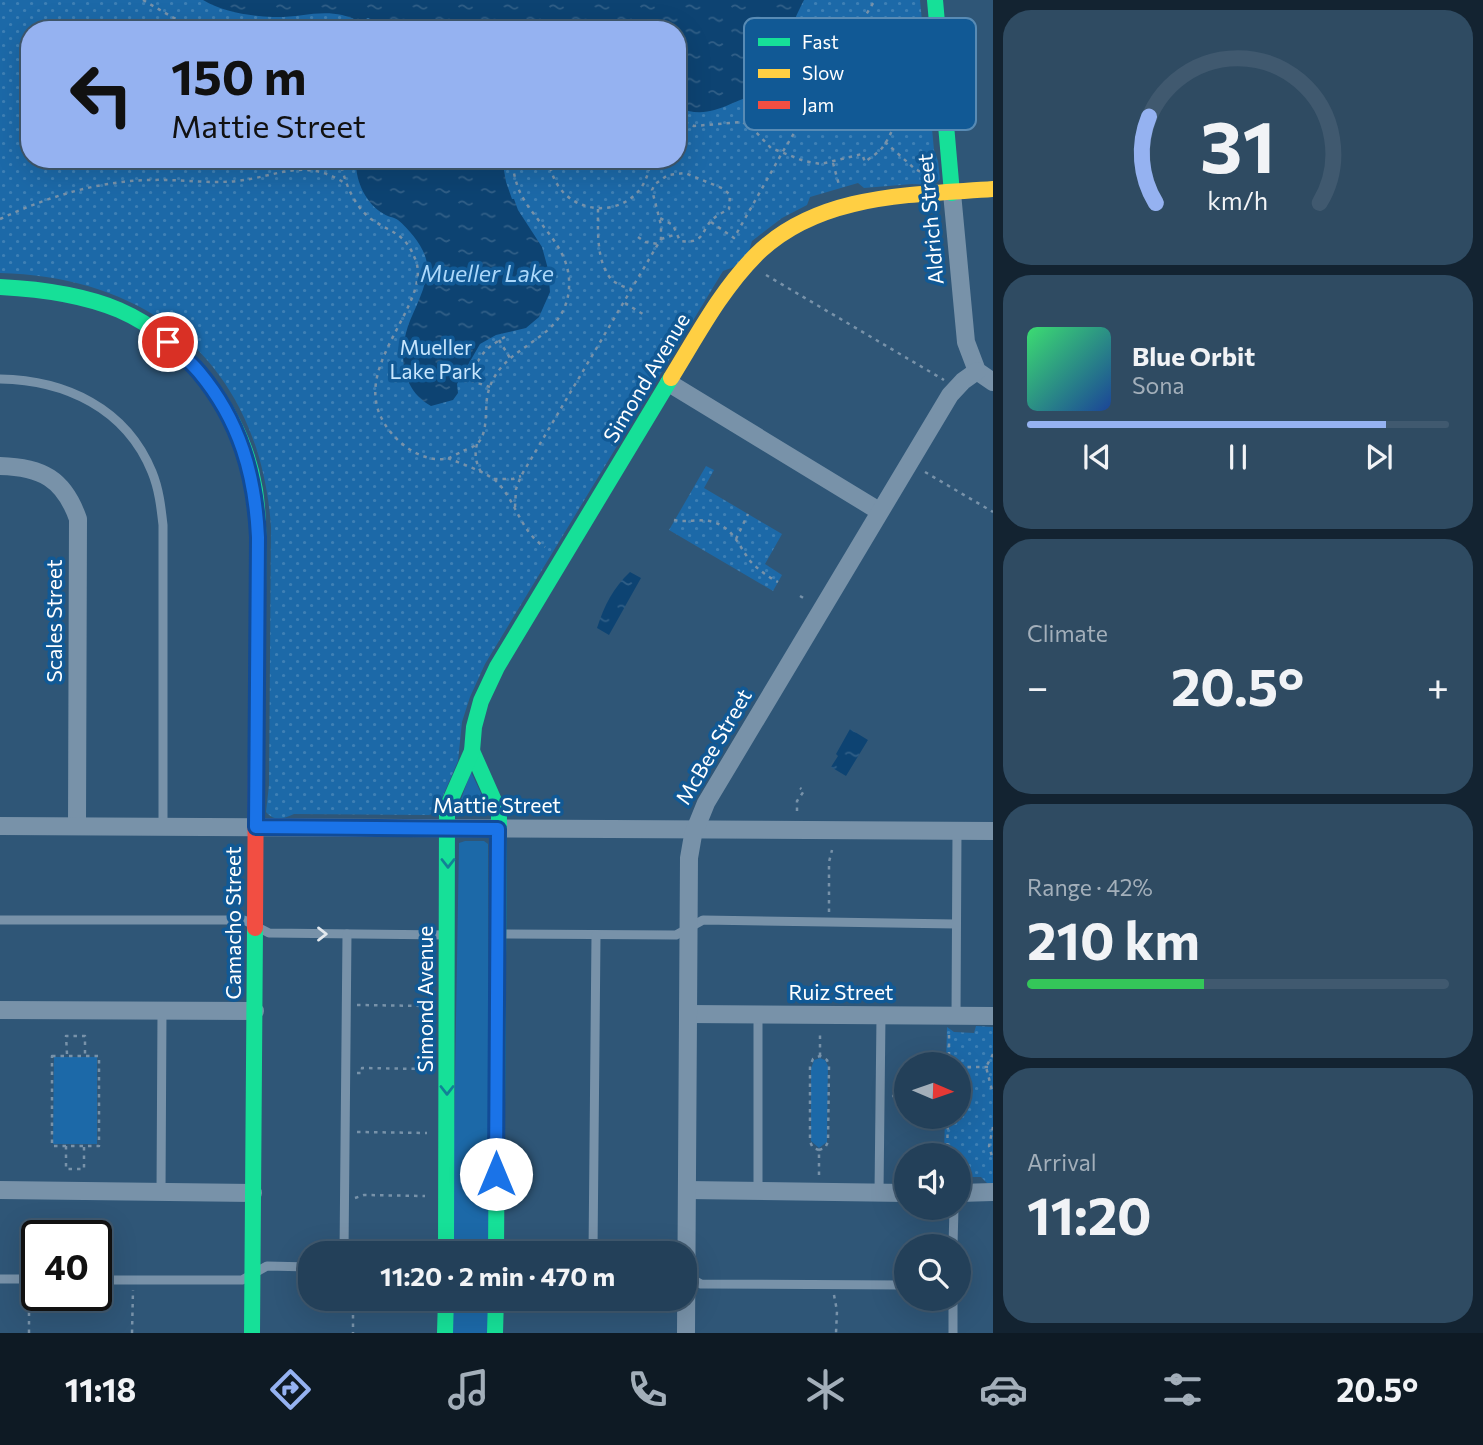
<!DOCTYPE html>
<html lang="en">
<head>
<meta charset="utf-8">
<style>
  body { margin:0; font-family:Commissioner,sans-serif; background:#2f4b62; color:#f1f3f6; height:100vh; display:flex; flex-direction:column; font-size:26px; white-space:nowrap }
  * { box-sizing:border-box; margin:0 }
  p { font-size:23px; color:#a3afba }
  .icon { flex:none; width:38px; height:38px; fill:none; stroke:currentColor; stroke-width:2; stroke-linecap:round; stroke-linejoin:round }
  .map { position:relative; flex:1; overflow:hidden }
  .drawer { display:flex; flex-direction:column; gap:10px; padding:10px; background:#132331; width:490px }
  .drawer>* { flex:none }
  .hud { position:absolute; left:21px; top:21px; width:665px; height:147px; border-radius:28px; box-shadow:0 7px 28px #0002,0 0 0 2px #40596f; background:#95b2f1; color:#111; overflow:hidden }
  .needle { width:46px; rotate:92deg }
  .buttons { position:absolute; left:894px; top:1052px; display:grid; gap:14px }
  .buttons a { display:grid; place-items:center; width:77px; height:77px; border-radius:50%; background:#234059; box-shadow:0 7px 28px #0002,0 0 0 2px #40596f; font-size:35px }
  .speed { position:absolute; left:21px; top:1220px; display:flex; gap:14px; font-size:35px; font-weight:700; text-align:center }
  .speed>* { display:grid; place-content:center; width:91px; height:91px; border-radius:50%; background:#234059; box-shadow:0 7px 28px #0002,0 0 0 2px #40596f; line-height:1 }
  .speed .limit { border:4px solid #111; border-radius:10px; background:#fff; color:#111 }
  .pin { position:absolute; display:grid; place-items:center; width:60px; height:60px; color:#fff; margin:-30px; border:4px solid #fff; border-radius:50%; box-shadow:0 2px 7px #0007 }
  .me { position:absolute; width:77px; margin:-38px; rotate:0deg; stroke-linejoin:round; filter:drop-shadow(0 0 5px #0008) }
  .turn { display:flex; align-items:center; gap:24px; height:147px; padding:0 35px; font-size:32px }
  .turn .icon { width:91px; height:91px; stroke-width:2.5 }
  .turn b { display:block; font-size:49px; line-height:60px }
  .big { font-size:52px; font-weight:700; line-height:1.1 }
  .drawer .tile { flex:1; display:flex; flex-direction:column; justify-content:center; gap:10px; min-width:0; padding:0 24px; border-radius:28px; background:#2f4b62 }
  .drawer .dial { align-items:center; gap:0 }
  .dial svg { height:182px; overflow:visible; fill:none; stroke:#40596f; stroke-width:7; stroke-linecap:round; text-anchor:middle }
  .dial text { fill:#f1f3f6; stroke:none }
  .song { display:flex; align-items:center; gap:21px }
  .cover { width:84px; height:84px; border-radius:10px; background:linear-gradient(135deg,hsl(140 70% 55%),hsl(220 70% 35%)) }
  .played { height:7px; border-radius:4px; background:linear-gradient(90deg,#95b2f1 85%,#40596f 85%) }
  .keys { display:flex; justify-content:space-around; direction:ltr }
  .heat { display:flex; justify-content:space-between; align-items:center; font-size:38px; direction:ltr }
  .charge { height:10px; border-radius:5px; background:linear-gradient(90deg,#34c759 42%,#40596f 0) }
  .trip { position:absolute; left:298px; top:1241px; width:399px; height:70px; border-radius:28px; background:#234059; box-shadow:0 7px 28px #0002,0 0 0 2px #40596f; font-weight:700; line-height:70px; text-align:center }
  .tab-bar { display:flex; height:112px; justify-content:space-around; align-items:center; background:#0e1a24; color:#a3afba }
  .tab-bar .icon { width:49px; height:49px }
  .tab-bar .selected { color:#95b2f1 }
  .tab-bar b { font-size:32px; color:#f1f3f6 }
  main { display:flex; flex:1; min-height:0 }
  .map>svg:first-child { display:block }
</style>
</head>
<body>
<main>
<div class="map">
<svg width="993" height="1333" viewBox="0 0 993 1333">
  <defs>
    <pattern id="park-dots" width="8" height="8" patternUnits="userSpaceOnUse" patternTransform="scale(1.75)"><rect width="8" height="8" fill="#1c69a8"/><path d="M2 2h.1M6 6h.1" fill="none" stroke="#3e80b5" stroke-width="1.8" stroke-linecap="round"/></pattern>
    <pattern id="water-ripples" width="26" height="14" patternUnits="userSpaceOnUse" patternTransform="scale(1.75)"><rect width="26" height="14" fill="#0d4372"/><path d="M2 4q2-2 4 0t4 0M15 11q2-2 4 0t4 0" fill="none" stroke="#315f87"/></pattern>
  </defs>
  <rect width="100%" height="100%" fill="#2f5677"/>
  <!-- green -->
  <g fill="#1c69a8">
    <path d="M471 772 489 810 485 814 464 815 457 810Z"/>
    <path d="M465 841H484L488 844 489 1253H452L459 843Z"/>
    <path d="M54 1057H97V1144H53Z"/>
    <path d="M820 1058 825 1060 828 1066 827 1142 819 1148 811 1141V1069L814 1060Z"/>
    <rect x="452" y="1299" width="36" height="34"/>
  </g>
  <!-- park -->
  <g fill="url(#park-dots)" fill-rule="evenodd">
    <path d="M0 0H920L934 150 938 161 940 179 934 185 912 184 864 188 858 183 810 197 807 205 782 218 752 241 749 251 734 267 723 271 485 664 470 697 462 722 458 761 436 812 429 815 294 814C283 819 275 822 266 812L269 785 271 527C260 369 156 277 0 273ZM30 30H677V159H30Z"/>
    <path d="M706 466 714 470 704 488 782 534 765 564 782 575 773 591 669 530Z"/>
    <path d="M976 1026 993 1027V1184L987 1183 981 1177H959V1155H944L945 1117 959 1116V1064H946L947 1027 954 1032 974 1033Z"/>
  </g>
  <!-- water -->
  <g fill="url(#water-ripples)">
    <path d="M203 0H804C789 30 784 40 810 65L790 98C782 95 772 91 763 93 732 98 711 123 677 107V30H385L378 22 368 18 360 22C329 5 305 18 273 17 249 16 223 12 203 0Z"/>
    <path d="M356 159H502L506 182 512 199H514L518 210 542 247 548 269 550 292 539 317 526 328 496 335 480 344 457 384 458 393 453 400 431 406C402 390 398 356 408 326 415 307 428 286 427 265 426 249 410 230 398 220 394 217 388 217 384 214 365 203 355 180 356 159Z"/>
    <path d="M630 572 641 578 609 635 597 628C604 606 613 588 630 572Z"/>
    <path d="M850 729 868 740 846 776 831 767 838 756 836 754Z"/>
  </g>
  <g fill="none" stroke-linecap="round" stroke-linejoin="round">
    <!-- path -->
    <g stroke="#7892a9" stroke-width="2.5" stroke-dasharray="3.5 5" stroke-linecap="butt">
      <path d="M143 0 172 17 201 30"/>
      <path d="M896 66 915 57"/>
      <path d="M677 119 694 126 742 122 752 128 771 148 804 161 821 164 862 154 865 162C871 157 878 153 882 148 898 127 906 89 895 64 887 48 874 35 860 23"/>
      <path d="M885 142 915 169 925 174"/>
      <path d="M340 159C344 181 353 205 371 219 393 234 405 232 416 261 429 299 368 353 376 401 380 431 417 466 449 458 453 456 459 453 463 451 467 449 474 447 477 444 488 434 485 412 487 398 496 342 565 346 569 288 572 246 534 224 519 190 515 180 513 170 512 159"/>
      <path d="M549 159C556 226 648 223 650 159"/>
      <path d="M833 163 839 185"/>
      <path d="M312 169 317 159"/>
      <path d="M598 209C598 230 596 261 611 279 616 284 624 287 631 289"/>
      <path d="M0 219C47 197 98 181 150 180 179 179 208 184 237 181 280 176 305 157 346 184"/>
      <path d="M711 222 734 238 782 153 875 0"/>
      <path d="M638 237 645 242 659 244"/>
      <path d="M661 239 677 234"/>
      <path d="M766 275 944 380"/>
      <path d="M625 303 646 316"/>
      <path d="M499 340 510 358"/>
      <path d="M490 387 469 380C479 357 483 349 505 337"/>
      <path d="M477 444C474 456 476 463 482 474"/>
      <path d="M448 458C461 464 487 472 497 482 516 501 521 533 545 547"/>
      <path d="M925 472 993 512"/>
      <path d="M494 479H513L521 476"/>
      <path d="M515 507 516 489 521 476 661 239V225L652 190 655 184 668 175 685 173 724 189 730 195 729 209C724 212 717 215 713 219 700 231 706 244 680 241L673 225 660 218"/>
      <path d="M674 520C687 523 700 518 713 522 734 528 739 547 751 562 759 570 768 577 778 582"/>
      <path d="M736 539 748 514"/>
      <path d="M800 596 805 599"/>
      <path d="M797 811V801L804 791 800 788"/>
      <path d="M829 912V862L832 850"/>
      <path d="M357 1005 428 1006"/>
      <path d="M67 1054 66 1036H85V1056"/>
      <path d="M993 1054 986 1067 993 1094"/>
      <rect x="52" y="1056" width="47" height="90"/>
      <path d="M820 1056V1031"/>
      <path d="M949 1064V1033"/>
      <path d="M959 1067H993"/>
      <path d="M357 1073H362V1068L426 1069"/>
      <path d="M959 1087H961"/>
      <path d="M892 1096 906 1095"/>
      <path d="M948 1119H961"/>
      <path d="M993 1127 989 1146 993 1160"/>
      <path d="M357 1132 427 1133"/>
      <path d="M66 1146V1169H84V1147"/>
      <path d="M819 1150 813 1148 810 1142V1066L813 1059 820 1056"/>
      <path d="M819 1150 825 1148 828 1142 829 1066 827 1060 820 1056"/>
      <path d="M947 1155 948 1116"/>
      <path d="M819 1175V1150"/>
      <path d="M355 1198 364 1195 425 1196"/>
      <path d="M834 1295 837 1311 836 1333"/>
      <path d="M353 1298V1333"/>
      <path d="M29 1333V1290"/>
      <path d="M132 1333 133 1290"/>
    </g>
    <!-- lane -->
    <g stroke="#7892a9" stroke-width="9">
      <path d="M0 379C65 380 126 408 152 472 159 489 161 507 163 525V828"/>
      <path d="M0 920H244L269 933 447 935"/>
      <path d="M499 934 676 935 703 920 956 924"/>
      <path d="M956 1016 957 831"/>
      <path d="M758 1191V1015"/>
      <path d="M161 1192 162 1010"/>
      <path d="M879 1192 881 1016"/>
      <path d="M953 1246 954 1208"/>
      <path d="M344 1253 347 934"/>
      <path d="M593 1253 596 935"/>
      <path d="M686 1276 701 1284 906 1285"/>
      <path d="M0 1279H37"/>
      <path d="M96 1280H242L267 1266 310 1267"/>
      <path d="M953 1333V1298"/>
    </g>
    <!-- street -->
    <g stroke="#7892a9" stroke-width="18">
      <path d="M952 193 966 342 977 371 993 382"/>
      <path d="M669 383 879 511"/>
      <path d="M0 466C42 467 64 479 78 519L77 826"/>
      <path d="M0 826 993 831"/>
      <path d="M0 1010 255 1011"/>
      <path d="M688 1014 993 1016"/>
      <path d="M0 1190 253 1193"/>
      <path d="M687 1190 906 1193"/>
      <path d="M959 1193 993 1192"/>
      <path d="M686 1333 689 858 693 835 706 803 950 395 963 381 977 371"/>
    </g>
    <!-- fast -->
    <g stroke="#16e098" stroke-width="16">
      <path d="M935 0 952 193"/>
      <path d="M0 287C40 289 81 294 119 310 188 340 243 416 255 490 260 524 258 560 258 596 257 649 257 702 256 755"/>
      <path d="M472 751 499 812 496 1253"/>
      <path d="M446 1253 447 808 472 751 474 727 481 701 497 667 671 378"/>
      <path d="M252 1333 255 928"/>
      <path d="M445 1333 446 1298"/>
      <path d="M495 1333 496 1298"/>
    </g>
    <!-- slow -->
    <path stroke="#ffcf43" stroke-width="16" d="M671 378C697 336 721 290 756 255 818 193 912 195 993 189"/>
    <!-- jam -->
    <path stroke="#f24e42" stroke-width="16" d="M255 928 256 755"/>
  </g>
  <!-- one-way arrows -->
  <defs><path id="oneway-chevron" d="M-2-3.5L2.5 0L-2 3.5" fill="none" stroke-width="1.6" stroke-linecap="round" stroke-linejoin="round" transform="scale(1.75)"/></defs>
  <g stroke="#128296">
    <use href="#oneway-chevron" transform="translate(448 863) rotate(90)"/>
    <use href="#oneway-chevron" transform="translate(447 1090) rotate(90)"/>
  </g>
  <use stroke="#e4e9ee" href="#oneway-chevron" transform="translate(322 934)"/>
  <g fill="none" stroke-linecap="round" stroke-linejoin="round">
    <!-- route casing -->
    <g stroke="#114b97" stroke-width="18">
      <path id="route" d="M168 342C178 352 190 361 199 372 240 421 255 475 258 537L256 827 498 829 496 1174"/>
    </g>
    <!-- route -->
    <use href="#route" stroke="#1a73e8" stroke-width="12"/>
  </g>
  <g text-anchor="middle" stroke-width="7" stroke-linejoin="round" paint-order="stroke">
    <!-- street labels -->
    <g font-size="21" fill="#fff" stroke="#115995">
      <text transform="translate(931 219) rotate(-95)" y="7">Aldrich Street</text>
      <text transform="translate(647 378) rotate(-59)" y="7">Simond Avenue</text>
      <text transform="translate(55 621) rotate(-90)" y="7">Scales Street</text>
      <text transform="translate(714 747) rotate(-60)" y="7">McBee Street</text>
      <text x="497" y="813">Mattie Street</text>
      <text transform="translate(234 923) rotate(-90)" y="7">Camacho Street</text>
      <text x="841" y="1000">Ruiz Street</text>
      <text transform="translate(426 999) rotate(-90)" y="7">Simond Avenue</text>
    </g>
    <!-- park labels -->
    <g font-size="21" fill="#c8e6fd" stroke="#115995">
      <text x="436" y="355">Mueller<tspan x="436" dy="24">Lake Park</tspan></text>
    </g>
    <!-- water labels -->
    <g font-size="23" font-style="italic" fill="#acd8fa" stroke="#115995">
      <text x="487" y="282">Mueller Lake</text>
    </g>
  </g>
  <!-- legend -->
  <rect x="744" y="18" width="232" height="112" rx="10" fill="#115995" stroke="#588bb5" stroke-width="2"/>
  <rect x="758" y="38" width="32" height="8" fill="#16e098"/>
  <rect x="758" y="69" width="32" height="9" fill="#ffcf43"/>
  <rect x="758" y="101" width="32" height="8" fill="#f24e42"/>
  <g font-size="19" fill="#fff">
    <text x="802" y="49">Fast</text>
    <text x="802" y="80">Slow</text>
    <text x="802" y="112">Jam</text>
  </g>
</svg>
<div class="buttons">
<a><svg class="needle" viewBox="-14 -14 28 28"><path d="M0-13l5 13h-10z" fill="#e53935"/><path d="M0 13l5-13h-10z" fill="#a3afba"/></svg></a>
<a><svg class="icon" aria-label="sound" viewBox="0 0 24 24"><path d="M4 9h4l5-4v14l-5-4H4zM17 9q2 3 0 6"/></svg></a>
<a><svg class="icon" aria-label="search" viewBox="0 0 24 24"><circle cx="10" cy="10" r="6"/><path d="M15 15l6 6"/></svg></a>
</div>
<div class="speed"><div class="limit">40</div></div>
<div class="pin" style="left:168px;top:342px;background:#d93025"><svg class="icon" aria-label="arrive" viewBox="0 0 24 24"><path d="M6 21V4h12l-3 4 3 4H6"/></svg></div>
<svg class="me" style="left:496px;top:1174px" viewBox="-20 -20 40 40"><circle r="19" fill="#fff"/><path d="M0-13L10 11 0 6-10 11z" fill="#1a73e8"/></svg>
<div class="trip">11:20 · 2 min · 470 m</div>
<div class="hud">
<div class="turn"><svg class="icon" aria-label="left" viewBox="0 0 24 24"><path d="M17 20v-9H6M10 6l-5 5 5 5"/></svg><div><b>150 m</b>Mattie Street</div></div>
</div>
</div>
<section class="drawer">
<div class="tile dial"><svg viewBox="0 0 100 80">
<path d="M14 69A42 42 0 1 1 86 69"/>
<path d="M14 69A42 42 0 0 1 11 31" stroke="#95b2f1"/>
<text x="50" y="56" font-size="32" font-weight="700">31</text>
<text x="50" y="72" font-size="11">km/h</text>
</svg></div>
<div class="tile">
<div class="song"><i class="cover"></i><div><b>Blue Orbit</b><p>Sona</p></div></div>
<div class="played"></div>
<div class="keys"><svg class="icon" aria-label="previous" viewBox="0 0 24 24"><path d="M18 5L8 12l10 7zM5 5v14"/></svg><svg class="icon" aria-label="pause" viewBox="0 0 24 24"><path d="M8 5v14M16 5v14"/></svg><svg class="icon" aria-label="next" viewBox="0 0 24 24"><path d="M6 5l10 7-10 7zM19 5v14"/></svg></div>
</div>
<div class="tile"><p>Climate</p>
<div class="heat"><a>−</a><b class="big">20.5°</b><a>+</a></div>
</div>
<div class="tile"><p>Range · 42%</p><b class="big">210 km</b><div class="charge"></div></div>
<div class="tile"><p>Arrival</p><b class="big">11:20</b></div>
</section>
</main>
<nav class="tab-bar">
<b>11:18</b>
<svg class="icon selected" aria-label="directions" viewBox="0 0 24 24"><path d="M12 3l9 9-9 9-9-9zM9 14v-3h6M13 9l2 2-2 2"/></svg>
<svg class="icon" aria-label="music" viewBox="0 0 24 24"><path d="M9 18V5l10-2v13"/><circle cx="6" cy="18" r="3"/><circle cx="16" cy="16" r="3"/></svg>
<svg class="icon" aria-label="phone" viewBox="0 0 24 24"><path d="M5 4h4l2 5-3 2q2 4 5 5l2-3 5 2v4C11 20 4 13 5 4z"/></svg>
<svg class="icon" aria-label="climate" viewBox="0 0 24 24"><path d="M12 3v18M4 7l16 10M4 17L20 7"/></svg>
<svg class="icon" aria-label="car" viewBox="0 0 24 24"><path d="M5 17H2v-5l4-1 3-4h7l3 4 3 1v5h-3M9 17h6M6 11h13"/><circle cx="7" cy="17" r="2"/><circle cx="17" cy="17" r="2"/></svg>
<svg class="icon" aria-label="filters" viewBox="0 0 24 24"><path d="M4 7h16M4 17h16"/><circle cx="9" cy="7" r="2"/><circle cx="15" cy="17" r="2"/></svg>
<b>20.5°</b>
</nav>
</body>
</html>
